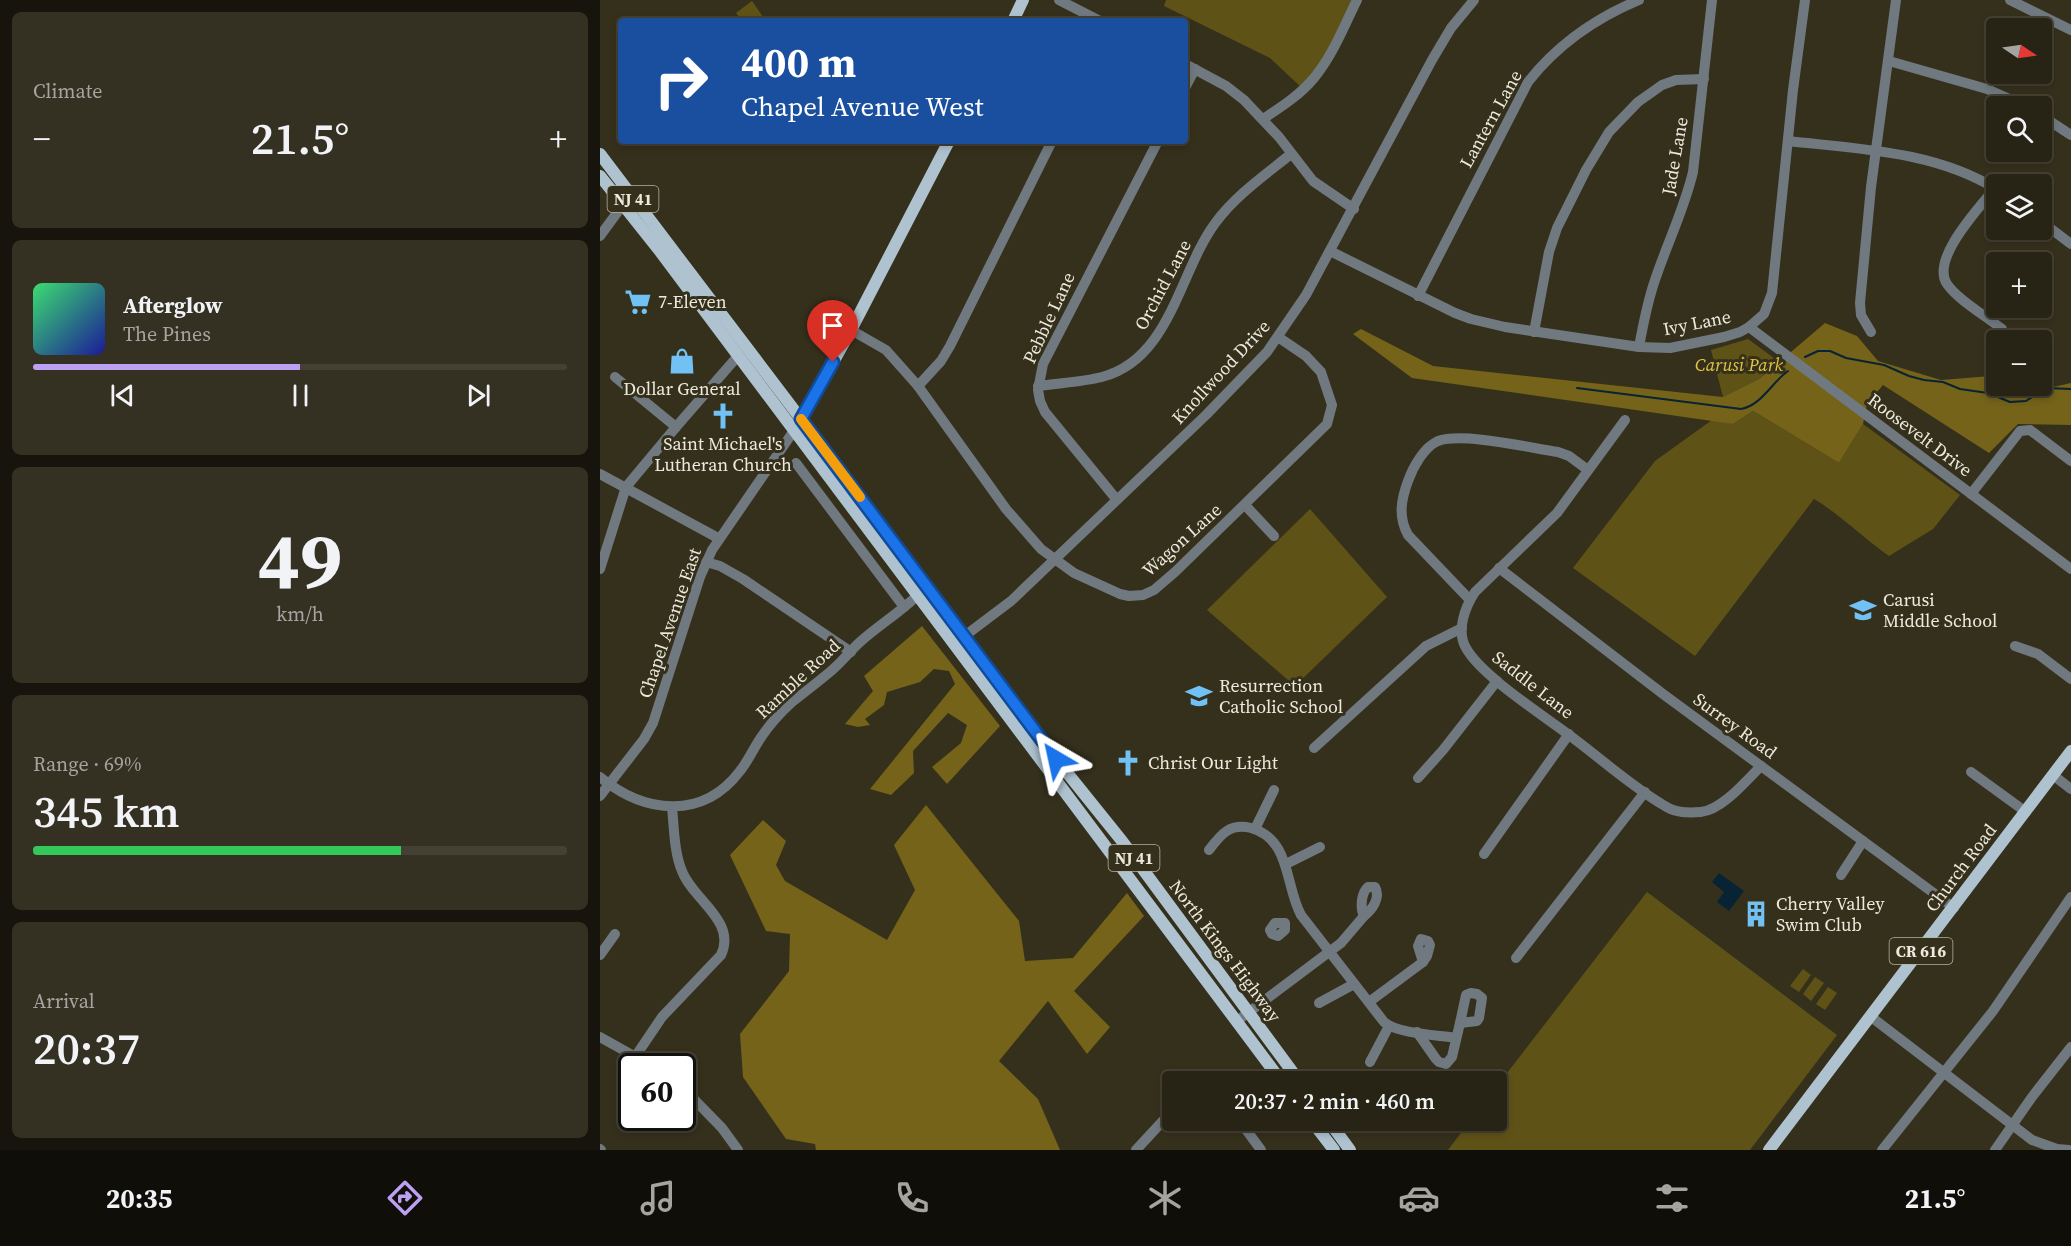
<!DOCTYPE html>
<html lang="en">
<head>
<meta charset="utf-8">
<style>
  body { margin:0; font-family:"Source Serif 4",serif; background:#343022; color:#f1f3f6; height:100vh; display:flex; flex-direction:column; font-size:22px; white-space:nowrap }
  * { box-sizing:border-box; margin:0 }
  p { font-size:20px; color:#a5a4a0 }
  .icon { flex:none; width:33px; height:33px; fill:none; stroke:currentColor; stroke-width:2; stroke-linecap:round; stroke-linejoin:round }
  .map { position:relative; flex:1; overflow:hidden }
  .details { display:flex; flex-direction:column; gap:12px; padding:12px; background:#16140c; width:600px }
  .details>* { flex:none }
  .banner { position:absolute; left:18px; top:18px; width:570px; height:126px; border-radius:6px; box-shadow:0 3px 9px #0003,0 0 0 2px #444134; background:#1a4fa0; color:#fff; overflow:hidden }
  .needle { width:39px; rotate:103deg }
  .fabs { position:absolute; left:1386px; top:18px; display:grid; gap:12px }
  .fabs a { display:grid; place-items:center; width:66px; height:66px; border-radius:6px; background:#282415; box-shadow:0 3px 9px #0003,0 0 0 2px #444134; font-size:30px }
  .speed { position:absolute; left:18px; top:1053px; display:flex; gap:12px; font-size:30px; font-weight:700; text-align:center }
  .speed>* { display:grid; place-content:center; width:78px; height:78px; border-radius:50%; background:#282415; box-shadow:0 3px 9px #0003,0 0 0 2px #444134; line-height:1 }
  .speed .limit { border:3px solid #111; border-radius:9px; background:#fff; color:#111 }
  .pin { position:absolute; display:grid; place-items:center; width:51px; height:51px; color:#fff; margin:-62px -26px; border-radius:50% 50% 50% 0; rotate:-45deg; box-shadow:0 0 6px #0007 }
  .pin .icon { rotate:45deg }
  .me { position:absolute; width:66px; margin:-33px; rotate:324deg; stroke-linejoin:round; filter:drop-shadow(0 0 4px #0008) }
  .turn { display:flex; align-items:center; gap:21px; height:126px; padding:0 24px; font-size:27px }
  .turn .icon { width:78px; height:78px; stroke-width:2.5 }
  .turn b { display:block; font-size:42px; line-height:51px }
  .big { font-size:45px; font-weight:600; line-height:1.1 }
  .details .card { flex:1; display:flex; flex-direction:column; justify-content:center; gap:9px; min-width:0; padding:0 21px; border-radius:9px; background:#343022 }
  .details .dial { align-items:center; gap:0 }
  .dial b { font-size:78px; line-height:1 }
  .song { display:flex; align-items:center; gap:18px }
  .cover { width:72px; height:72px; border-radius:9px; background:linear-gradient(135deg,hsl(140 70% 55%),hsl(240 70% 35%)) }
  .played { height:6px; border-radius:3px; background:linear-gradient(90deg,#bca0f2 50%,#444134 50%) }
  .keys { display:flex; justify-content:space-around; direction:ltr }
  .heat { display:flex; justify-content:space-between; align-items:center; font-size:33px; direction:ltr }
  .charge { height:9px; border-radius:4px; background:linear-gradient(90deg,#34c759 69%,#444134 0) }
  .trip { position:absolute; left:562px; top:1071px; width:345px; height:60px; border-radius:6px; background:#282415; box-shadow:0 3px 9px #0003,0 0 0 2px #444134; font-weight:600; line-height:60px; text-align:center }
  .menu { display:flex; height:96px; justify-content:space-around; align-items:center; background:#100e08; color:#a5a4a0 }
  .menu .icon { width:42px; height:42px }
  .menu .on { color:#bca0f2 }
  .menu b { font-size:27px; color:#f1f3f6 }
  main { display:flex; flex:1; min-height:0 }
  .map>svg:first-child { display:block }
</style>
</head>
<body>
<main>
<section class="details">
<div class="card"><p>Climate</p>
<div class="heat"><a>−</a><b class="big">21.5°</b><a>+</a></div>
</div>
<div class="card">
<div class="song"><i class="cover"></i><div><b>Afterglow</b><p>The Pines</p></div></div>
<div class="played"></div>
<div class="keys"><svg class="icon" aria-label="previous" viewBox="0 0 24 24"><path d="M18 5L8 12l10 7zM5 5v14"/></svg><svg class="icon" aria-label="pause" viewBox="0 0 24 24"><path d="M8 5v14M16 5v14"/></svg><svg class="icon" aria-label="next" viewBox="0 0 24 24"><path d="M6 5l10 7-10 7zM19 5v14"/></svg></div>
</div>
<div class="card dial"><b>49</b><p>km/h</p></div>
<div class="card"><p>Range · 69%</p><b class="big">345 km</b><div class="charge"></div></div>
<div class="card"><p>Arrival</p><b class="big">20:37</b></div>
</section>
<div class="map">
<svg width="1471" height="1150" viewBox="0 0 1471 1150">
  <rect width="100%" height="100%" fill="#35301c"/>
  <!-- green -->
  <g fill="#5f5217">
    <path d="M566 0H761L704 90 670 58 564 6Z"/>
    <path d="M152 1 166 21H142L136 13Z"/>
    <path d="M1148 339 1178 361 1159 379 1123 397 1111 350Z"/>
    <path d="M1153 411 1239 463 1263 424 1360 495 1333 529 1289 556C1263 538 1241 515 1214 499L1095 656 973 568 1055 461 1112 420 1133 424Z"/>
    <path d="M710 509 787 597 695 686 607 610Z"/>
    <path d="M1047 892 1237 1035 1150 1150H848L870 1121 897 1120V1086Z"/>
    <path d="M1203 969 1211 975 1199 992 1190 986Z"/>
    <path d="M1215 977 1224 983 1211 1001 1203 994Z"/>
    <path d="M1228 987 1237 993 1225 1010 1216 1004Z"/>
  </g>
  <!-- forest -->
  <g fill="#746319">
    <path d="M1225 323 1257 336 1278 361 1341 380 1391 376 1396 379V386H1410L1426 393 1471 383V425L1418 424 1389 453 1283 385 1267 404 1263 424 1239 463 1153 411 1133 424 812 378 753 334 761 329 833 366 1123 397 1159 379Z"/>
    <path d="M322 626 400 726 347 784 332 767 361 743 367 725 348 713 313 751 314 773 291 795 270 789 355 684 349 671 334 669 320 682 287 692 284 705 265 719 270 725 258 727 245 724 273 691 264 676Z"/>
    <path d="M326 805 419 921 425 961 473 958 527 893 544 916 474 991 510 1027 487 1054 448 1001 399 1061 438 1099 460 1150H216L215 1144 186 1139 143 1077 140 1034 189 971 190 934 166 931 130 855 163 820 186 841 176 865 185 881 287 940 315 890 294 845Z"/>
  </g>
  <!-- water -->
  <path fill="#072334" d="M1119 873 1144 891 1129 911 1117 902 1124 892 1112 882Z"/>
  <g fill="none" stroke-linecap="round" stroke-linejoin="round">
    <!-- stream -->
    <g stroke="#072334" stroke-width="2">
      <path d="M1205 357 1218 351H1230L1246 358 1284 365 1309 376 1324 380 1343 382 1360 389 1388 393 1410 402 1426 401 1446 388 1471 389"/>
      <path d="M977 388 1141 409C1162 405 1172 382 1188 371"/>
    </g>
    <!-- minor -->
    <g stroke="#707980" stroke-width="10">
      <path d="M459 0 500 21"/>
      <path d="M1410 0 1471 30"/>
      <path d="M1289 61 1387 89 1425 106"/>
      <path d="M585 64 626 86 644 100 679 137 713 181 754 209"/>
      <path d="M585 88 595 69"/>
      <path d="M1442 116 1471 135"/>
      <path d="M663 119C681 107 700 95 714 78 733 55 744 26 757 0"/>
      <path d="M1188 141C1258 149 1335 151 1396 189"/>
      <path d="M1395 188C1380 207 1330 259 1347 284 1358 300 1386 316 1402 329"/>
      <path d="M1442 222 1471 244"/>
      <path d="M0 236 30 195"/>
      <path d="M730 251 855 313 871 319 905 327 1039 347 1070 348 1124 337 1140 332 1149 327 1164 314 1172 293 1193 90 1205 0"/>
      <path d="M818 296 928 82C957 45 996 18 1039 0"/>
      <path d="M1149 327 1471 569"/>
      <path d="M251 330 286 350 318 386 406 509 441 549 474 573 520 594 529 596 543 595 554 590 575 572 727 424 732 405 721 372 706 356 678 337"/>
      <path d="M934 332 949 252 957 228 986 170 1009 132 1038 102 1062 85 1076 80 1104 79"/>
      <path d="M1271 332 1261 315 1260 303 1271 187 1296 0"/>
      <path d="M1039 347C1043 325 1047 304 1054 283 1066 246 1084 210 1093 172L1112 0"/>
      <path d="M15 377 76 427"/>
      <path d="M318 386 341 361 350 346 452 141"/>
      <path d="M438 386C459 383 482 382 502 377 571 359 579 271 616 222 636 195 665 175 691 154"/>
      <path d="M1025 420 957 513 875 592C865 607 856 631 866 648 882 677 949 719 977 741 1006 763 1034 788 1065 806 1076 813 1088 813 1101 812 1122 810 1146 781 1161 766"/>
      <path d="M196 463 304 607"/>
      <path d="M0 474 118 538"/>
      <path d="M1371 494 1420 431 1430 430 1471 461"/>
      <path d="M517 500 445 412 440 401 438 390 443 364 558 141"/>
      <path d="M645 505 674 536"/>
      <path d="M106 562 120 566 143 579 251 652"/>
      <path d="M899 568 1063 694 1354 908"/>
      <path d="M0 569 26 487 76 427 137 357"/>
      <path d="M870 600 808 535C798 517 801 500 808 481 813 467 824 447 838 441 863 432 930 448 958 452L969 456 988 470"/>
      <path d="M354 644 411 601 606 415 667 352 706 295 832 60 851 28 874 0"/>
      <path d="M1415 646 1438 654 1471 679"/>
      <path d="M714 748 826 646 862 628"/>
      <path d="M1371 772 1426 812"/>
      <path d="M1453 775 1471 789"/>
      <path d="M0 777C44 813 102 821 140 771 149 760 154 747 162 736 170 724 181 712 192 702 205 692 218 682 231 671 241 663 250 651 260 642 280 624 304 610 323 590"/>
      <path d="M818 778 843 750 897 681"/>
      <path d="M0 796 44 739 53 723 100 577 112 550 193 432"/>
      <path d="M655 829 674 790"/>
      <path d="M609 850C621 834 630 823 651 828 691 839 685 886 701 915L784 1022C798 1034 837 1035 856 1038"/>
      <path d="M884 854 969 734"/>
      <path d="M686 864 720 847"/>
      <path d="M1241 875 1263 841"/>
      <path d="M768 887H775C781 898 772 910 764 916 760 908 761 893 768 887Z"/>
      <path d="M675 923H685V930L678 936 672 934 670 930Z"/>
      <path d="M821 939 828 941 830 945 827 956 823 962 818 946Z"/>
      <path d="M0 955 15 934"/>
      <path d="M916 958 1045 792"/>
      <path d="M871 993 877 994 882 998 879 1018 877 1021 860 1023 866 995Z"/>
      <path d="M769 1002 823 962"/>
      <path d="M719 1003 754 984"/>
      <path d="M1270 1016 1432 1140 1457 1149 1469 1150"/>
      <path d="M637 1021 741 943 764 916"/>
      <path d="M817 1032 836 1059 839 1062 846 1064 852 1057 860 1023"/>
      <path d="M0 1037 52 1066"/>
      <path d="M35 1057 62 1017 121 955C137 921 93 900 82 871 74 852 74 827 72 807"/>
      <path d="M770 1062 789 1026"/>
      <path d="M601 1076 602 1082"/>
      <path d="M82 1087 122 1128 138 1150"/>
      <path d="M639 1120 661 1150"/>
      <path d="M0 1149 1 1150"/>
      <path d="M536 1150 573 1110"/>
      <path d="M1282 1150 1393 1011 1471 897"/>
      <path d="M1395 1150 1432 1097 1471 1047"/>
    </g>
    <!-- major -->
    <g stroke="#aec2d0" stroke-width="12">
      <path d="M413 21 423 0"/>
      <path d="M0 154 298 547 456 759 522 841 700 1082"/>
      <path d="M0 176 59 250 682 1082"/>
      <path d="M199 423 251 330 349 141"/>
      <path d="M711 1120 734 1150"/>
      <path d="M728 1120 750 1150"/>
      <path d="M1169 1150 1471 751"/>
    </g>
  </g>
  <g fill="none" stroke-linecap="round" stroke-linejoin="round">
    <!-- route casing -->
    <g stroke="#114b97" stroke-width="15">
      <path id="route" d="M233 362 201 419 456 759"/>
    </g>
    <!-- route -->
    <use href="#route" stroke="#1a73e8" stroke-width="10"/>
    <!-- slow -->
    <path stroke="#f59e0b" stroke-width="10" d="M201 419 260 497"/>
  </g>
  <!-- icons -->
  <defs>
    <g id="supermarket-bare" transform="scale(2.07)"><path d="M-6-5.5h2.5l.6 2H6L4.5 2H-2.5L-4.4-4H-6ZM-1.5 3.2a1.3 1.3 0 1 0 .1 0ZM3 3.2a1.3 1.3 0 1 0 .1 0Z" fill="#72c1f5" stroke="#35301c" stroke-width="2.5" paint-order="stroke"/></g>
    <g id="shop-bare" transform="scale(2.07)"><path d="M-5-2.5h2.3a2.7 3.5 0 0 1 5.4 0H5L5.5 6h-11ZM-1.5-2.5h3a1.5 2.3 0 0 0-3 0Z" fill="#72c1f5" stroke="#35301c" stroke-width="2.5" paint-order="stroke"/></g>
    <g id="church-bare" transform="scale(2.07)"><path d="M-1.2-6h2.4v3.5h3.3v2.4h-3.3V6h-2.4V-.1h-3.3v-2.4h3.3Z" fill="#72c1f5" stroke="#35301c" stroke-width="2.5" paint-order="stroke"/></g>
    <g id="school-bare" transform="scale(2.07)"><path d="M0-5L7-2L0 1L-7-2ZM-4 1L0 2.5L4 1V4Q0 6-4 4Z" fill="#72c1f5" stroke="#35301c" stroke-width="2.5" paint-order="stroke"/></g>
    <g id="building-bare" transform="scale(2.07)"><path d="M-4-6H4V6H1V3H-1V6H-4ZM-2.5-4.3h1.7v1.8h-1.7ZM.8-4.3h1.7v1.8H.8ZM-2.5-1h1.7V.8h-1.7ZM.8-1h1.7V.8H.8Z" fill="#72c1f5" stroke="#35301c" stroke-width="2.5" paint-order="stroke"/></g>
  </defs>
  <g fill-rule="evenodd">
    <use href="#supermarket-bare" x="38" y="302"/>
    <use href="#shop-bare" x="82" y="361"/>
    <use href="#church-bare" x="123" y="416"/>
    <use href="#school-bare" x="1263" y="610"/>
    <use href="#school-bare" x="599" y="696"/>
    <use href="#church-bare" x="528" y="763"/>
    <use href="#building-bare" x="1156" y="914"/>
  </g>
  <g text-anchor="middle" stroke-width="6" stroke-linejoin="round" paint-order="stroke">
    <!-- shield labels -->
    <g fill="#35301c" stroke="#b6b2a3" stroke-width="1.5">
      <rect x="7.5" y="186" width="51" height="26" rx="4.5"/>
      <rect x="508.5" y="845" width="51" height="26" rx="4.5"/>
      <rect x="1289.5" y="938" width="63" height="26" rx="4.5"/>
    </g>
    <g font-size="16" font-weight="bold" fill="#edeadd">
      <text x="33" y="205">NJ 41</text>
      <text x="534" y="864">NJ 41</text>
      <text x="1321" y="957">CR 616</text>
    </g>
    <!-- street labels -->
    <g font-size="18" fill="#edeadd" stroke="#35301c">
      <text transform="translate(891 119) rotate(-61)" y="6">Lantern Lane</text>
      <text transform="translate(1075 156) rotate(-80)" y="6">Jade Lane</text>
      <text transform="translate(563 285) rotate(-62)" y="6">Orchid Lane</text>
      <text transform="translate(449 318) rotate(-65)" y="6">Pebble Lane</text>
      <text transform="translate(1097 323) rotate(-11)" y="6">Ivy Lane</text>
      <text transform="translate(621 372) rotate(-47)" y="6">Knollwood Drive</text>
      <text transform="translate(1320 435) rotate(37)" y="6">Roosevelt Drive</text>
      <text transform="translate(582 540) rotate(-42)" y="6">Wagon Lane</text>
      <text transform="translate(70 623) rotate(-71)" y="6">Chapel Avenue East</text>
      <text transform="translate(198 679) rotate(-43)" y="6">Ramble Road</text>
      <text transform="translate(933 685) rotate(38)" y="6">Saddle Lane</text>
      <text transform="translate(1135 726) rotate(36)" y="6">Surrey Road</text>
      <text transform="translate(1361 868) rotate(-53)" y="6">Church Road</text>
      <text transform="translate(625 951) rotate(53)" y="6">North Kings Highway</text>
    </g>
    <!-- poi labels -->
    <g font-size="18" fill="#edeadd" stroke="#35301c" text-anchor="start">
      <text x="58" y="308">7-Eleven</text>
      <text x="82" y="395" text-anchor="middle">Dollar General</text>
      <text x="123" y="450" text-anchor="middle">Saint Michael's<tspan x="123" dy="21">Lutheran Church</tspan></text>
      <text x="1283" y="606">Carusi<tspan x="1283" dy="21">Middle School</tspan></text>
      <text x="619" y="692">Resurrection<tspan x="619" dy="21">Catholic School</tspan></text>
      <text x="548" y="769">Christ Our Light</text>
      <text x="1176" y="910">Cherry Valley<tspan x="1176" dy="21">Swim Club</tspan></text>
    </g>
    <!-- park labels -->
    <g font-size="18" font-style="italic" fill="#e1c443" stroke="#35301c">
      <text x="1139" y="371">Carusi Park</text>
    </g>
  </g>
</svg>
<div class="fabs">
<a><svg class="needle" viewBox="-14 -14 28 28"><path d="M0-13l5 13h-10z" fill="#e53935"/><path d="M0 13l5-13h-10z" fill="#a5a4a0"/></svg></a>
<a><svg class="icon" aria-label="search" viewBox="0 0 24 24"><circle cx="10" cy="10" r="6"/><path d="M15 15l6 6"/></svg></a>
<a><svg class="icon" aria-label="layers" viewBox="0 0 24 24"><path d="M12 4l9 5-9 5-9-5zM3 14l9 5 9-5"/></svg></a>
<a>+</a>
<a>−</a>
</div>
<div class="speed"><div class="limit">60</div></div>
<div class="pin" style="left:233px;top:362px;background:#d93025"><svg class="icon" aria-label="arrive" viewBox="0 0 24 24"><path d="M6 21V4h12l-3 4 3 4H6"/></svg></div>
<svg class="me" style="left:456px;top:759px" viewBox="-20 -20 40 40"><path d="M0-17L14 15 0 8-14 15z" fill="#1a73e8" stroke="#fff" stroke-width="4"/></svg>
<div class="trip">20:37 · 2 min · 460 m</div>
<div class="banner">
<div class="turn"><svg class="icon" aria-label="right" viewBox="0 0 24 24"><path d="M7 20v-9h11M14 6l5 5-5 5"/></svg><div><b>400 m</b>Chapel Avenue West</div></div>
</div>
</div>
</main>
<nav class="menu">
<b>20:35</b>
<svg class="icon on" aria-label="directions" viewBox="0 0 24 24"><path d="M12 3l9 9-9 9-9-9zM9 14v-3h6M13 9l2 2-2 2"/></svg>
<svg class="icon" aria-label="music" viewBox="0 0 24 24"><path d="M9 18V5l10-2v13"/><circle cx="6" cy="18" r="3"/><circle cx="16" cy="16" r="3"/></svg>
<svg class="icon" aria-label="phone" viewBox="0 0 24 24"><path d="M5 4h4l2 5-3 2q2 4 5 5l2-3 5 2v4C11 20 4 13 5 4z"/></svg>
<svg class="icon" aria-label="climate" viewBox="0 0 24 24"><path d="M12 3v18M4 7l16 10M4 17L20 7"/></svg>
<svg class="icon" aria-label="car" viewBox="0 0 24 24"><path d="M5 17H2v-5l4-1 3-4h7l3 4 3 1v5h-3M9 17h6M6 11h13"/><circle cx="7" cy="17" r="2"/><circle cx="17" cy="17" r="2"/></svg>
<svg class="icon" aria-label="filters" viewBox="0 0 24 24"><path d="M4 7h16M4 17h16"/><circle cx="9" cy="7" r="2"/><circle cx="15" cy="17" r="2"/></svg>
<b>21.5°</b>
</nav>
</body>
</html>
